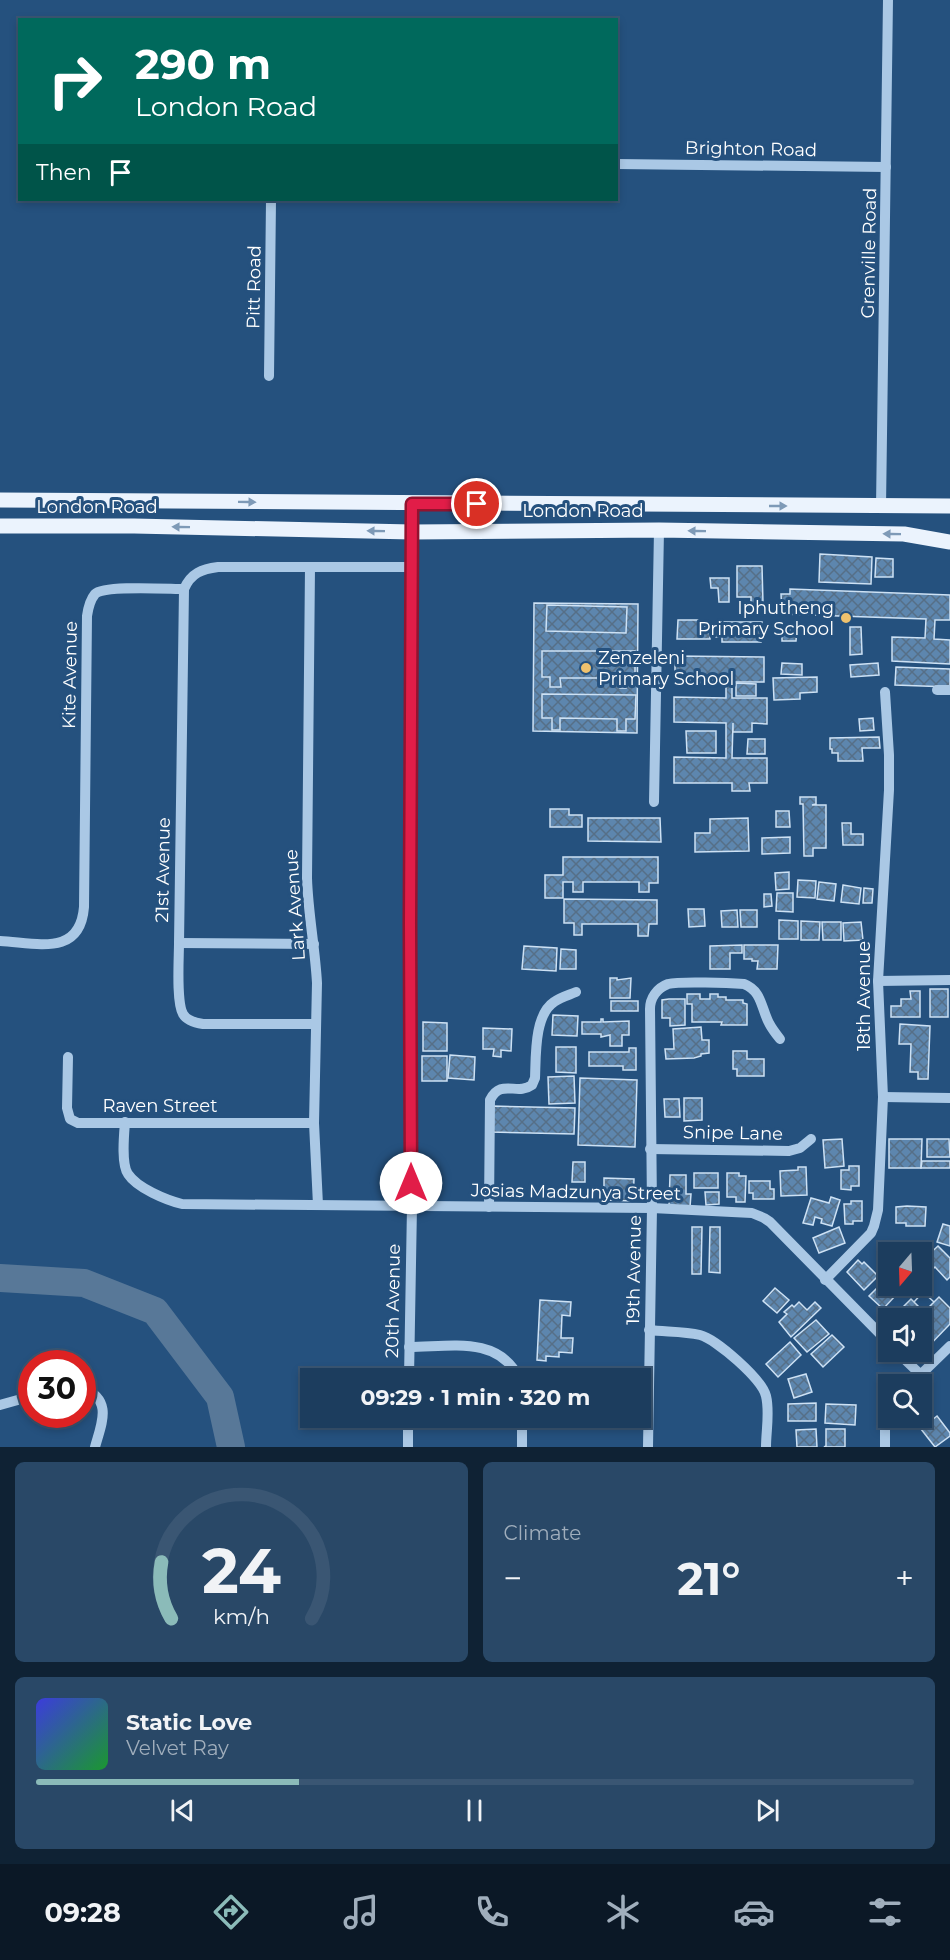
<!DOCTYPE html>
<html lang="en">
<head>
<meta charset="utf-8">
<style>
  body { margin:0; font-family:Montserrat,sans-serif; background:#294867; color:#f1f3f6; height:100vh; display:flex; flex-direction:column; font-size:22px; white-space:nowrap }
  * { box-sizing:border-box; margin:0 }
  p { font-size:20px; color:#a0aebc }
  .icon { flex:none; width:33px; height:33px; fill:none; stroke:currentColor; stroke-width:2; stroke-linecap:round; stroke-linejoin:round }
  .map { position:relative; height:1447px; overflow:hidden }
  .side { display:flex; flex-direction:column; gap:15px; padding:15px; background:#0f2234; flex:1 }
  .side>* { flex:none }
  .guide { position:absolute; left:18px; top:18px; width:600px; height:183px; border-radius:0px; box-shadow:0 3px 9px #0003,0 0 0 2px #3a5673; background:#00695c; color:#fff; overflow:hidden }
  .needle { width:39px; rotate:199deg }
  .tools { position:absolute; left:878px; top:1242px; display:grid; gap:12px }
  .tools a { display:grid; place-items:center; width:54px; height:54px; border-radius:0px; background:#1c3d5e; box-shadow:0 3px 9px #0003,0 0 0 2px #3a5673; font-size:30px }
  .speed { position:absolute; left:18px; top:1350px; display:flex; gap:12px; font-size:30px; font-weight:700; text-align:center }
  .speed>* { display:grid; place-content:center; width:78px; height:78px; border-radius:50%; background:#1c3d5e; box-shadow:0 3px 9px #0003,0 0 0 2px #3a5673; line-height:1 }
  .speed .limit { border:9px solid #d22; background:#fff; color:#111 }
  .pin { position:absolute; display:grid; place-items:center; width:51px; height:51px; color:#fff; margin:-26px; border:3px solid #fff; border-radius:50%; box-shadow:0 2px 6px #0007 }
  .me { position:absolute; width:66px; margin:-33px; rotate:0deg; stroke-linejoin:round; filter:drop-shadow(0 0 4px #0008) }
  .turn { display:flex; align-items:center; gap:21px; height:126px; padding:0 18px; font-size:27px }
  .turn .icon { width:78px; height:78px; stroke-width:2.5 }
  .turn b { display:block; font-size:42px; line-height:51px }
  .then { display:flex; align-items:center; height:57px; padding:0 18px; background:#0003; gap:12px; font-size:22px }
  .big { font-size:45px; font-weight:700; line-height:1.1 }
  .side .card { flex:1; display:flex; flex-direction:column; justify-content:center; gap:9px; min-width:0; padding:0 21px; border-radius:9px; background:#294867 }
  .side .dial { align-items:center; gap:0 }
  .dial svg { height:156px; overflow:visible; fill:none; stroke:#3a5673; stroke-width:7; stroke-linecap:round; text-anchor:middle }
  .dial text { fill:#f1f3f6; stroke:none }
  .song { display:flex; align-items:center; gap:18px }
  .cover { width:72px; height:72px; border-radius:9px; background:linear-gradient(135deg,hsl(240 70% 55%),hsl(130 70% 35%)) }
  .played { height:6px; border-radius:3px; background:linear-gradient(90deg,#8bbbb9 30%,#3a5673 30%) }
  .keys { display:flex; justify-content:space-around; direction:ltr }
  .heat { display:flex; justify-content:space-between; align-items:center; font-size:33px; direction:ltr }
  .side .tiles { flex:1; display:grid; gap:15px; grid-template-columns:1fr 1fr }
  .card:last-child { grid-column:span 2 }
  .trip { position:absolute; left:300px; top:1368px; width:351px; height:60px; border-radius:0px; background:#1c3d5e; box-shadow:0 3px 9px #0003,0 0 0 2px #3a5673; font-weight:700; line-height:60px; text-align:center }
  .tabs { display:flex; height:96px; justify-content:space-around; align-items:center; background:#0b1826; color:#a0aebc }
  .tabs .icon { width:42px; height:42px }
  .tabs .on { color:#8bbbb9 }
  .tabs b { font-size:27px; color:#f1f3f6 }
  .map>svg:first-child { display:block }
</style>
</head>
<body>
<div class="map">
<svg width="950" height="1447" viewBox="0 0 950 1447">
  <defs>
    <pattern id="building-cross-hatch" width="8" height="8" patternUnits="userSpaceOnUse" patternTransform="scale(1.5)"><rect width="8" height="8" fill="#5d86ae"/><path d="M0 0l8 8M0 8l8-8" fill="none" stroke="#566f87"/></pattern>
  </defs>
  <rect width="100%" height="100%" fill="#25517e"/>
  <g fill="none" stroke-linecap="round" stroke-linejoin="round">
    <!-- river -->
    <path stroke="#587898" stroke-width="28" d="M0 1278 84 1283 155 1311 220 1397 231 1447"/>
  </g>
  <!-- building -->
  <g fill="url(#building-cross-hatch)" stroke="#cde1f4" stroke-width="1.5" fill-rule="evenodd">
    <path d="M820 554 872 557 871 584 819 582Z"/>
    <path d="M876 558 893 559V577H875Z"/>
    <path d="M737 566H762L763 603H751V597H737Z"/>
    <path d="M710 578H729V602H719L718 588H711Z"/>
    <path d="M790 589 950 595V620H935L934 639 950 640V664L892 661V637L925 638 926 619 782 614 781 594H790Z"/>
    <path d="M534 603 638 604 637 733 533 731Z"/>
    <path d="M547 605 627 607 626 633 546 631Z"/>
    <path d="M678 620H698V627H709L710 639H677Z"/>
    <path d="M722 622H762L761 642H722V637H716V625H722Z"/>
    <path d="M850 627H861L862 654 850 655Z"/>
    <path d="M782 628H797L796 641H782Z"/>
    <path d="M542 651H635V679H626V688H620V678H560L561 687H550V677H542Z"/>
    <path d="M675 656 764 657V682H732V698H767V724L752 723V732H733V723L732 758H767V783H749L750 791H732V783H674V757L726 758V723L674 722V697L726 698V683L675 682Z"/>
    <path d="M782 663 802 664V675L781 674Z"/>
    <path d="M878 663 879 675 851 677 850 665Z"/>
    <path d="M896 667 950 669V687L895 685Z"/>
    <path d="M817 677V692L800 693V699L774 700 773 678Z"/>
    <path d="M736 683 756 684V696H736Z"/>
    <path d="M542 694 636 695 635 719H626V731H617V719L560 718V730H552V718H542Z"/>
    <path d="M873 718 874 730 860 731 859 719Z"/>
    <path d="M686 731H716V753H687Z"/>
    <path d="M879 737 880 748H862L863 761H838V753H832V749H830V738Z"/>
    <path d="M748 739H765V754H747Z"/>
    <path d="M800 797H816V804L812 805H826V848H813V856H804L803 804H800Z"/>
    <path d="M550 809H569V815H582V827H550Z"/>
    <path d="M776 811H789L790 827H776Z"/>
    <path d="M588 818H660L661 842 588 841Z"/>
    <path d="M748 818 749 851 695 852V833H710V819Z"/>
    <path d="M842 823H851V834H863V845H843Z"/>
    <path d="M790 837V853L762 854V838Z"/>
    <path d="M563 857H658V883H649V892H639V882H583V892H573V882H563V898H545V875H563Z"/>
    <path d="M789 872V889L776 890 775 873Z"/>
    <path d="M798 880 816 881 815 898 797 897Z"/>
    <path d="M819 882 836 884 834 901 817 899Z"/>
    <path d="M843 885 861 888 859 904 841 902Z"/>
    <path d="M864 888 873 889 872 903H863Z"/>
    <path d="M777 893H793V912L776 911Z"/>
    <path d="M764 894H771L772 906 764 907Z"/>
    <path d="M564 899 657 900V924H649L648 936H638V924H582V935H574V923H564Z"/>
    <path d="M688 909H704L705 926 689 927Z"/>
    <path d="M737 910 738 927H722L721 911Z"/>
    <path d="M740 910H757V927H741Z"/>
    <path d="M779 920 798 921V939H779Z"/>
    <path d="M801 921 820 922 819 940H801Z"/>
    <path d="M822 922H841V940H823Z"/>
    <path d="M861 922 863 940 844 941 843 923Z"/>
    <path d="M742 945V953H730V969H710V946Z"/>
    <path d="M744 945H778L777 969H757L758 961H752V959H744Z"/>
    <path d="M524 946 557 948 556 971 522 969Z"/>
    <path d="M561 949 576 950V969H560Z"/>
    <path d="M610 978H617V980L631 978 630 998H610Z"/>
    <rect x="930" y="989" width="18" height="28"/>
    <path d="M910 991H920V1017H891V1006H901V999H911Z"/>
    <path d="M687 994H700V999H710V994H718V997H726V1000H743V1003L747 1004V1025H721L722 1022H692V1004H687Z"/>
    <path d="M669 999H685V1025L670 1026V1018H662V1000Z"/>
    <rect x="611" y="1001" width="27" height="10"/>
    <path d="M553 1015 578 1016 577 1036 552 1035Z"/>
    <path d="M601 1019H603V1022L629 1021V1035H622V1046H610V1035L601 1037V1034H582V1022H601Z"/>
    <path d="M423 1022 447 1023V1051H423Z"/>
    <path d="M900 1024 930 1026 928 1079H918V1072H910L911 1044H899Z"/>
    <path d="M701 1027 702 1040H709V1053L701 1054V1056L694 1058 666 1059 665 1049H674L673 1029Z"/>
    <path d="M483 1028 512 1029 511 1051 501 1050V1057L493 1056 494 1049H483Z"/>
    <path d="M556 1047H576V1073L556 1072Z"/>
    <path d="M629 1048H636V1070H623V1066H589V1052H629Z"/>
    <path d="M733 1051H747V1059H764V1076H737V1069H733Z"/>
    <path d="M450 1055 475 1057 474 1080 448 1078Z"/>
    <rect x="422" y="1056" width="25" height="25"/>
    <path d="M574 1076 575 1103 549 1104 548 1077Z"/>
    <path d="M580 1078 637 1080 635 1147 578 1145Z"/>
    <path d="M684 1098H702V1120L684 1121Z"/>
    <path d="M664 1099H679L680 1117H665Z"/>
    <path d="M492 1106 575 1108 574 1134 491 1132Z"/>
    <path d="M842 1139 844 1166 825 1168 823 1140Z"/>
    <path d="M889 1139H922L921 1168H889Z"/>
    <path d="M927 1139H949L950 1157H927Z"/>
    <path d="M922 1161H950V1168H921Z"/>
    <path d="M573 1162H585V1182H572Z"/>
    <path d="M849 1166H859V1186H851V1190L841 1189V1170H849Z"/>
    <path d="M798 1167H806L807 1195 781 1196 780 1171 798 1170Z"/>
    <rect x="694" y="1173" width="24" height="15"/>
    <path d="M727 1173H739V1176H746L745 1202H736V1197H727Z"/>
    <path d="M670 1175H686V1194H691L690 1207 669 1206Z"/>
    <path d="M604 1178 634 1179 633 1201 604 1200Z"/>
    <path d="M749 1181H770V1189H774V1199H753V1193H749Z"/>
    <path d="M705 1192H719V1204L706 1205Z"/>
    <path d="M831 1197 840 1200 832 1226 821 1223 822 1219 815 1217 813 1225 803 1223 811 1198 829 1203Z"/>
    <path d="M851 1201H862V1221H853V1224H845L844 1204H851Z"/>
    <path d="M907 1206 926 1207 925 1226H906V1223H896V1207Z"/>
    <path d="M943 1224 950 1226V1246L937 1242Z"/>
    <path d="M692 1227H702L701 1274H692Z"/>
    <path d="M710 1227H720V1273L709 1272Z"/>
    <path d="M839 1227 845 1243 819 1253 813 1238Z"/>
    <path d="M938 1246 950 1258V1277L947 1280 935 1267 921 1280V1262Z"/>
    <path d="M858 1260 862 1264 864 1262 878 1276 864 1290 847 1272Z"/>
    <path d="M883 1282 896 1295 883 1309 869 1296Z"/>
    <path d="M775 1288 789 1300 777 1313 763 1301Z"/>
    <path d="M923 1292 934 1302 939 1297 950 1308V1324L925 1350 921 1346V1318H892L911 1299 914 1302ZM923 1292 934 1302 924 1312 914 1302Z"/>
    <path d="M540 1300 571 1302 570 1316 562 1315 561 1338H573L572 1353 559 1352V1357L546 1356V1361L537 1360Z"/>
    <path d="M799 1302 807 1310 815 1302 821 1308 791 1337 779 1322 787 1314 784 1312 792 1305 794 1307Z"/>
    <path d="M816 1320 829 1334 807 1352 794 1338Z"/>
    <path d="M832 1335 844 1347 823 1367 811 1354Z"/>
    <path d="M790 1342 801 1355 778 1377 766 1364Z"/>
    <path d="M806 1374 812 1392 794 1398 788 1379Z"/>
    <path d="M816 1403V1421H788V1404Z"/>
    <path d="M826 1404 856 1405 855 1425 825 1423Z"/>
    <path d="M921 1405 928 1411 914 1425 907 1418H921Z"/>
    <path d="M937 1416 950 1433V1436L935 1447 921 1429Z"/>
    <path d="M816 1429 817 1447H797L796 1430Z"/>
    <path d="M826 1429H845V1447H824L826 1446Z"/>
  </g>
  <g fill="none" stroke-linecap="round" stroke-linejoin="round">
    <!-- minor -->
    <g stroke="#aac8e5" stroke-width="10">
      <path d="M616 164 886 167"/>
      <path d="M269 376 271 200"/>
      <path d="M881 507 888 0"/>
      <path d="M310 567 307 878C308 913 315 947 317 983L314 1123 318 1205"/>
      <path d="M184 589 179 943C179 958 176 1002 183 1014 187 1021 196 1023 203 1024H316"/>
      <path d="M937 690H950"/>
      <path d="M654 802 659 530"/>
      <path d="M0 941C37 943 80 957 84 907L87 616C88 609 90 600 95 594 104 585 168 589 184 589 191 573 202 569 218 567H413"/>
      <path d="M179 943 314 944"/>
      <path d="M878 981 950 980"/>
      <path d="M68 1057 67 1108 70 1119 78 1123H314"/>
      <path d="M883 1097 950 1098"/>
      <path d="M125 1122C124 1135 121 1164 128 1174 137 1188 166 1200 182 1204L652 1208 752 1213 764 1218 770 1222 888 1342"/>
      <path d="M650 1149 789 1151 800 1148 811 1139"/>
      <path d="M489 1207 490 1100C501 1078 517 1096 532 1085L535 1078C536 1057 534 1015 554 1002 561 997 569 995 576 992"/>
      <path d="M825 1280 871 1233 874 1226 878 1210 883 1097 878 981 889 790V755L885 692"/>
      <path d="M649 1330C666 1332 684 1331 700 1335 716 1339 762 1379 766 1396 770 1412 766 1431 766 1447"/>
      <path d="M409 1347C449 1347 498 1335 519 1378"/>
      <path d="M897 1352 921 1375"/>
      <path d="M409 1378 412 1206 410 924 412 504"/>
      <path d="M911 1384 950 1346"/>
      <path d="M82 1387C113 1400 102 1422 95 1447"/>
      <path d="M0 1405 32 1396"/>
      <path d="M408 1447V1418"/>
      <path d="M522 1447V1418"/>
      <path d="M648 1447 652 1208 650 1009C650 998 657 988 668 984 680 981 730 983 744 984 762 991 761 1008 769 1023 772 1029 776 1034 780 1039"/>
      <path d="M885 1447V1429L888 1417"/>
    </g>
    <!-- major -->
    <g stroke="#ebf3fd" stroke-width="15">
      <path d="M0 500 950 506"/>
      <path d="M0 526H134L412 532 659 530 904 534 950 542"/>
    </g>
  </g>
  <!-- one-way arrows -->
  <defs><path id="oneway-solid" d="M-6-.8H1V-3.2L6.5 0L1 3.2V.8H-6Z" transform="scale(1.5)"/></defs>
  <g fill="#7e9ab7">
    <use href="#oneway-solid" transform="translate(247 502) rotate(1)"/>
    <use href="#oneway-solid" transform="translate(778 506)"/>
    <use href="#oneway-solid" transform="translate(181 527) rotate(-179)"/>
    <use href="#oneway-solid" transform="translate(376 531) rotate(-179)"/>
    <use href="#oneway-solid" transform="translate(697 531) rotate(-179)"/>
    <use href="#oneway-solid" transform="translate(892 534) rotate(-179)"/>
  </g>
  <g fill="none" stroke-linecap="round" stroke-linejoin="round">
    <!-- route casing -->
    <g stroke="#92132f" stroke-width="15">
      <path id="route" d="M411 1183 410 924 412 504H477"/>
    </g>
    <!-- route -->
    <use href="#route" stroke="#e11d48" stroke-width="10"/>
  </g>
  <!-- markers -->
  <g fill="#efc26e" stroke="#25517e" stroke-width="2">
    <circle cx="846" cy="618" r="6"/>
    <circle cx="586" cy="668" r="6"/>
  </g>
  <g text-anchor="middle" stroke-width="6" stroke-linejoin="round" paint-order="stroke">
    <!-- street labels -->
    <g font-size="18" fill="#fff" stroke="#25517e">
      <text transform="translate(751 149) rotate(1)" y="6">Brighton Road</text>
      <text transform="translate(869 253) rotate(-89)" y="6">Grenville Road</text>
      <text transform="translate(254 287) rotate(-89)" y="6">Pitt Road</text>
      <text x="97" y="513">London Road</text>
      <text x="583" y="517">London Road</text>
      <text transform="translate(70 675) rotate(-89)" y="6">Kite Avenue</text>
      <text transform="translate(163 870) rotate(-89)" y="6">21st Avenue</text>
      <text transform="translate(295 905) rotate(-94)" y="6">Lark Avenue</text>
      <text transform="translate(864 996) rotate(-90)" y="6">18th Avenue</text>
      <text x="160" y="1112">Raven Street</text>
      <text transform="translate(733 1133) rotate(1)" y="6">Snipe Lane</text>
      <text transform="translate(576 1192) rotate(1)" y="6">Josias Madzunya Street</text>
      <text transform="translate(634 1270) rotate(-89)" y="6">19th Avenue</text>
      <text transform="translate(393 1301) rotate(-89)" y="6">20th Avenue</text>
    </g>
    <!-- poi labels -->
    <g font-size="18" fill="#fff" stroke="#25517e" text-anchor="end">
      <text x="834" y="614">Iphutheng<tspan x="834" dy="21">Primary School</tspan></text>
      <text x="598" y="664" text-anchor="start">Zenzeleni<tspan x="598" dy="21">Primary School</tspan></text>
    </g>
  </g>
</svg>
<div class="tools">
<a><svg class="needle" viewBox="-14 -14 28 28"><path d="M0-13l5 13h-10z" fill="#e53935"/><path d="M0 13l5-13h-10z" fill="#a0aebc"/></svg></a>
<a><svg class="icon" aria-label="sound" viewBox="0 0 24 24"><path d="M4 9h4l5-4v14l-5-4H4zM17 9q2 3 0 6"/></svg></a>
<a><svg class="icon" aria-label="search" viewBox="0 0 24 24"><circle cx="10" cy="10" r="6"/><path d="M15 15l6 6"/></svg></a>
</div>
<div class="speed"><div class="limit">30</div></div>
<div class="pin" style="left:477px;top:504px;background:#d93025"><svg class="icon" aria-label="arrive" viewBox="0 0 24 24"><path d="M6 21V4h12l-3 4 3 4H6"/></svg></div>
<svg class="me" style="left:411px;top:1183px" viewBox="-20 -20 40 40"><circle r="19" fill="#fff"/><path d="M0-13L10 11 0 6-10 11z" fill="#e11d48"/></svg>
<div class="trip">09:29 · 1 min · 320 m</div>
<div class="guide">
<div class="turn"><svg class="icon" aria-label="right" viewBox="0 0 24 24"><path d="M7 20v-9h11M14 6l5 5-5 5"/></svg><div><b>290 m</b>London Road</div></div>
<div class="then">Then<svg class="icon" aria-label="arrive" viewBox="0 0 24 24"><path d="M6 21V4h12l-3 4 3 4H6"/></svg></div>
</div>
</div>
<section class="side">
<div class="tiles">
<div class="card dial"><svg viewBox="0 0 100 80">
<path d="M14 69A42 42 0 1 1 86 69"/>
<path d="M14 69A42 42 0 0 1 9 40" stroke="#8bbbb9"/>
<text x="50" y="56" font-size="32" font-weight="700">24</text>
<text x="50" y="72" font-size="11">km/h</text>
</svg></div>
<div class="card"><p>Climate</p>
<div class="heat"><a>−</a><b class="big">21°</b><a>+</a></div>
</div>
<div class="card">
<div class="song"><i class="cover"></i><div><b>Static Love</b><p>Velvet Ray</p></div></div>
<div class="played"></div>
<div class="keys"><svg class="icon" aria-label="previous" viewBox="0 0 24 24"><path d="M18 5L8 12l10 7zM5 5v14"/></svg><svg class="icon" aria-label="pause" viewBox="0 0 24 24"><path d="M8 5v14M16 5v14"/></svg><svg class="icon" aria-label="next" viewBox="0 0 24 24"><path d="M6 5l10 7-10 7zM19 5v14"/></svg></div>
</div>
</div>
</section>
<nav class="tabs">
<b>09:28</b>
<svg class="icon on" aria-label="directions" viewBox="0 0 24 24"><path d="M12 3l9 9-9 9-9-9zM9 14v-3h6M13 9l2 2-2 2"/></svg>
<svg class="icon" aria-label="music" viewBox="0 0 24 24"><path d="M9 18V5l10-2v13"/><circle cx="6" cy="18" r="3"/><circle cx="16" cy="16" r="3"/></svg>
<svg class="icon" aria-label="phone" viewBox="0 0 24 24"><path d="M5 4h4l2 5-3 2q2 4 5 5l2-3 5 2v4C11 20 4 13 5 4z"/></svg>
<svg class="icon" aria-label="climate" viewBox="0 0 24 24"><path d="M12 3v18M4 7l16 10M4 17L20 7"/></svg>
<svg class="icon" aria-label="car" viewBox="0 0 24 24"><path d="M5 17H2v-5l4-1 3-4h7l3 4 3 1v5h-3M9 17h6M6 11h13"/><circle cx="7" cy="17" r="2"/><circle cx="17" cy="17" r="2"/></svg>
<svg class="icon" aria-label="filters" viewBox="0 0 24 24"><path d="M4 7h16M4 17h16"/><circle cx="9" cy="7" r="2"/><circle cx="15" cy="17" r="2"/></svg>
</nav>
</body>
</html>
